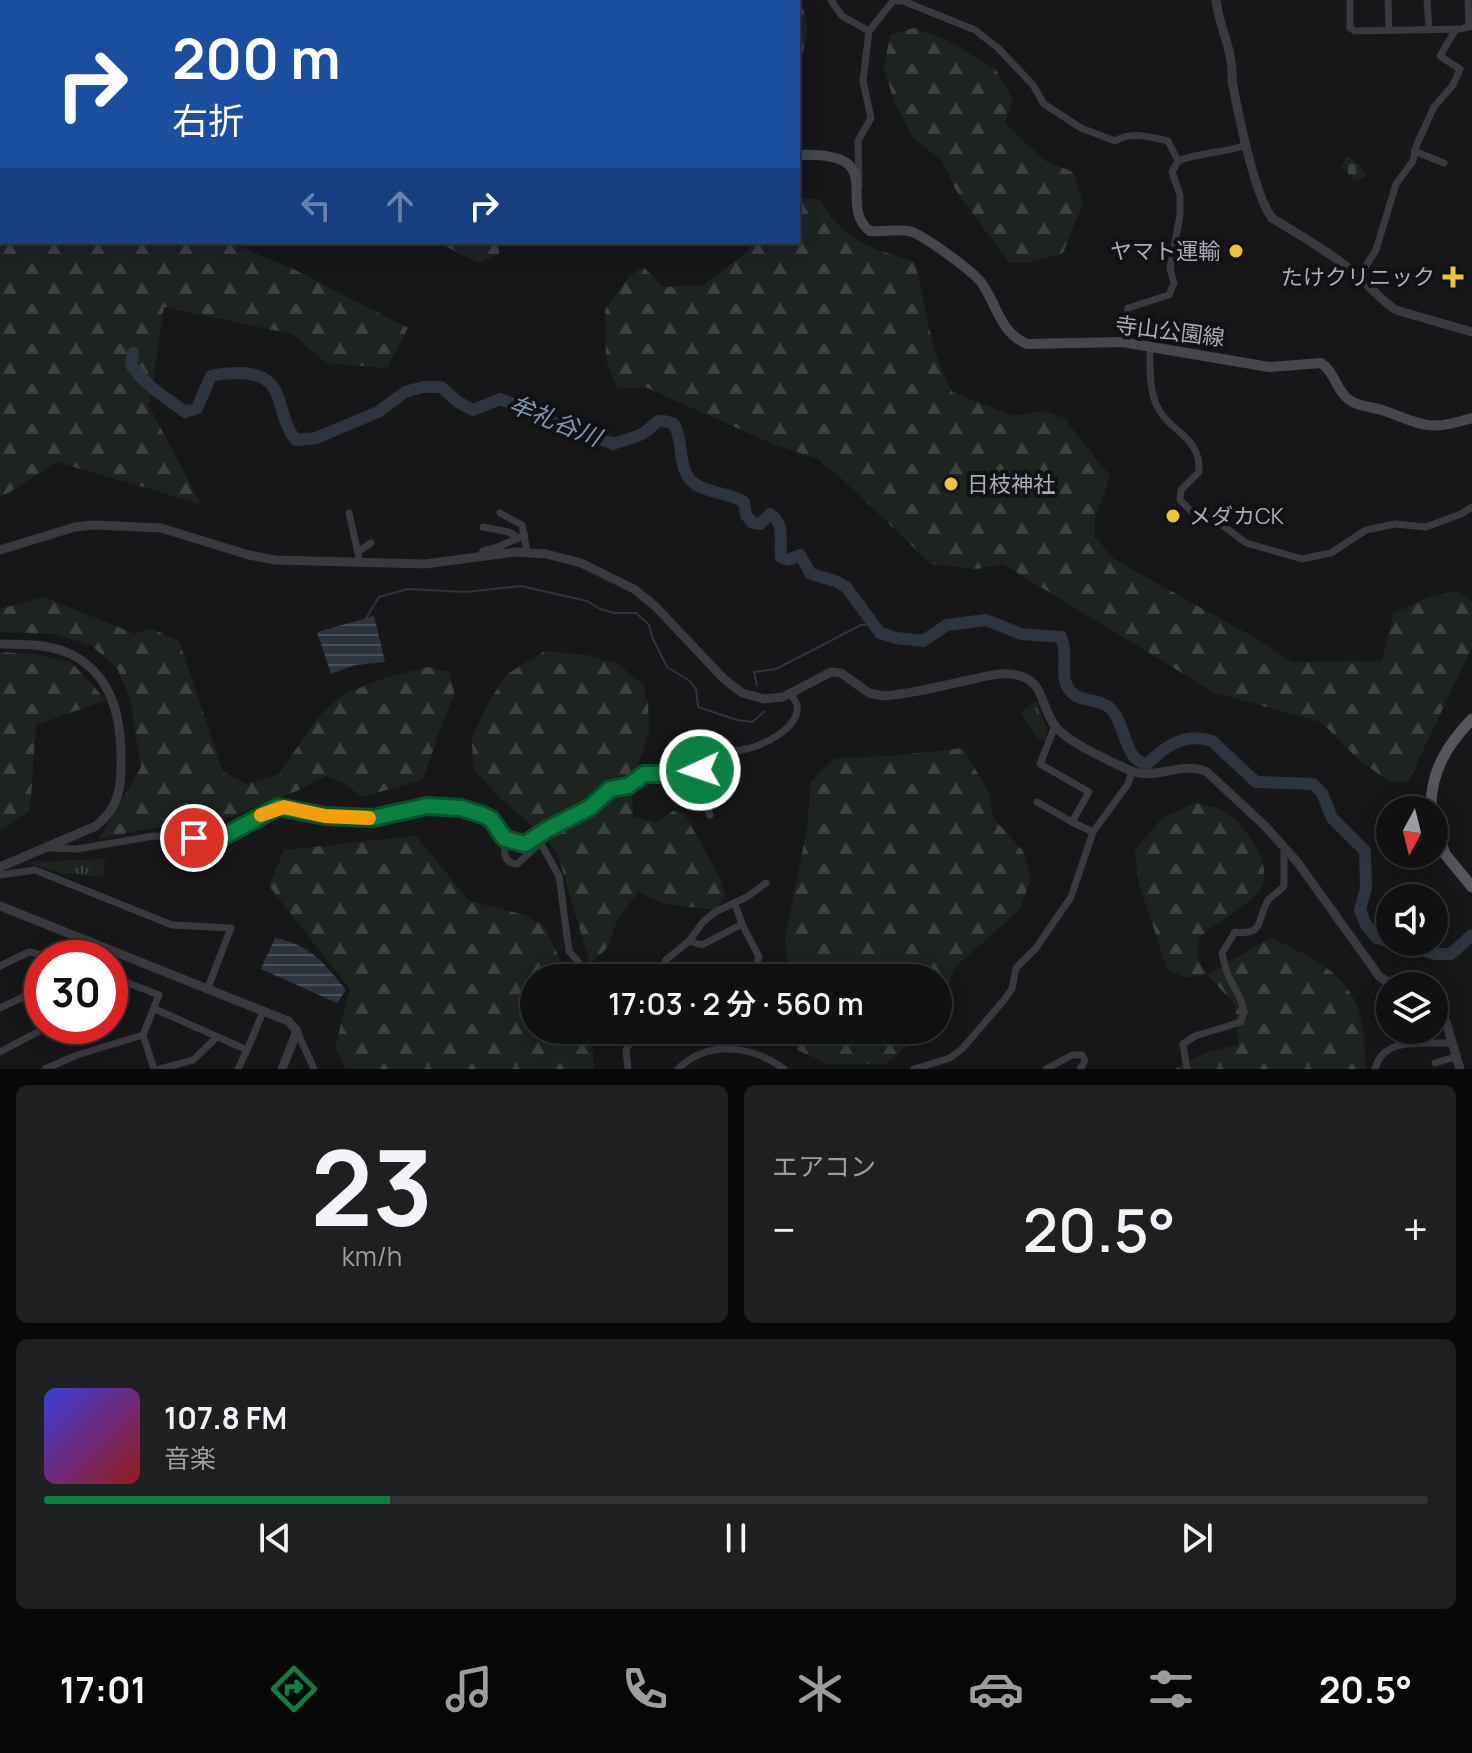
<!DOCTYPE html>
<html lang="ja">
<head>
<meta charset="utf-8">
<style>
  body { margin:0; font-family:Manrope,"Noto Sans JP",sans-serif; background:#1e1f21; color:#f1f3f6; height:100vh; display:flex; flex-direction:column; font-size:30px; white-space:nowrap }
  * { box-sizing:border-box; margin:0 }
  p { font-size:26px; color:#9c9da0 }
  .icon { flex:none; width:44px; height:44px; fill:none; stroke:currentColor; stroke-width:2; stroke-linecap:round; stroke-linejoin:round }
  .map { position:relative; height:1069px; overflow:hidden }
  .sheet { display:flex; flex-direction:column; gap:16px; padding:16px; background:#09090a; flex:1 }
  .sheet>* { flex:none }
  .hud { position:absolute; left:0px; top:0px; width:800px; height:244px; box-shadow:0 4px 20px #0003,0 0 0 2px #303133; background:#1a4fa0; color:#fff; overflow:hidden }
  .needle { width:52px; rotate:187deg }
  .buttons { position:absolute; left:1376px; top:796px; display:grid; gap:16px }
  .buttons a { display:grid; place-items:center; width:72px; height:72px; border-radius:50%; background:#111113; box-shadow:0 4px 20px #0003,0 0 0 2px #303133; font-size:40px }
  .speed { position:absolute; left:24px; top:940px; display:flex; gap:16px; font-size:40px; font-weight:700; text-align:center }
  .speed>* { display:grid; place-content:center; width:104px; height:104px; border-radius:50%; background:#111113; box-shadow:0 4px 20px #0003,0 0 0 2px #303133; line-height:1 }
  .speed .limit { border:12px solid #d22; background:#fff; color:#111 }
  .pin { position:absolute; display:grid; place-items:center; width:68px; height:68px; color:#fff; margin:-34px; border:4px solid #fff; border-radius:50%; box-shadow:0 2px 8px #0007 }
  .me { position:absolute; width:88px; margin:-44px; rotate:267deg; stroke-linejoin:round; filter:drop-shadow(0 0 6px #0008) }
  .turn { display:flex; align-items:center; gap:28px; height:168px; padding:0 40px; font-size:36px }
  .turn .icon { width:104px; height:104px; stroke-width:2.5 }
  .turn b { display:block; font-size:56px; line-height:68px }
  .lanes { display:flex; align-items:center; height:76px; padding:0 40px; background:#0003; justify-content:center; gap:40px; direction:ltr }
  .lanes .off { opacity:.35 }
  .big { font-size:60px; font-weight:600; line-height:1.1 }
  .sheet .widget { flex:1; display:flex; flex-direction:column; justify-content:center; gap:12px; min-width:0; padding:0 28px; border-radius:12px; background:#1e1f21 }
  .sheet .dial { align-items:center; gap:0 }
  .dial b { font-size:104px; line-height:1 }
  .song { display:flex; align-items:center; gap:24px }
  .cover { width:96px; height:96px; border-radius:12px; background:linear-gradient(135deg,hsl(240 70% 55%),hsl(0 70% 35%)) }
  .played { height:8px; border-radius:4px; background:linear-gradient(90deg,#0b8043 25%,#303133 25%) }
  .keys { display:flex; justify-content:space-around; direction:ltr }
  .heat { display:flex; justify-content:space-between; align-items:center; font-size:44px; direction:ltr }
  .sheet .tiles { flex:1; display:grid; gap:16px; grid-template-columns:1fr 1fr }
  .widget:last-child { grid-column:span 2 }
  .trip { position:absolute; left:520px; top:964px; width:432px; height:80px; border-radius:40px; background:#111113; box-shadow:0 4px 20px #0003,0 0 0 2px #303133; font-weight:600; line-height:80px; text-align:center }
  .menu { display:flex; height:128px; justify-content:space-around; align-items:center; background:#070708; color:#9c9da0 }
  .menu .icon { width:56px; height:56px }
  .menu .active { color:#0b8043 }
  .menu b { font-size:36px; color:#f1f3f6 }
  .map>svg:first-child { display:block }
</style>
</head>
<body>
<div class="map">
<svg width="1472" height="1069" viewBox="0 0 1472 1069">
  <defs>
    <pattern id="grass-tufts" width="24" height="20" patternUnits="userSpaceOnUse" patternTransform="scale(2)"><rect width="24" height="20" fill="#1d241f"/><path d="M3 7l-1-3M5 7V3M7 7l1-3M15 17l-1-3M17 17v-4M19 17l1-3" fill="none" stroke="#3b413d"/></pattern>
    <pattern id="forest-firs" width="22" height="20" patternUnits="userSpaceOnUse" patternTransform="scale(2)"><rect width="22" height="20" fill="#1d241f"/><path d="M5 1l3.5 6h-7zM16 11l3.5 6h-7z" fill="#3b413d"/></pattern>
    <pattern id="cemetery-stones" width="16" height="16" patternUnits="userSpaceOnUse" patternTransform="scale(2)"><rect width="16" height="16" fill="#1d241f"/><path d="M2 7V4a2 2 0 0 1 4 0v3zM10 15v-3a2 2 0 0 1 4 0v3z" fill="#3b413d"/></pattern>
    <pattern id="water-rules" width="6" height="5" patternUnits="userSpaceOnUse" patternTransform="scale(2)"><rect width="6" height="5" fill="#2d343d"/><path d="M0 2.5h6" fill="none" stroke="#494f57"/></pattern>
  </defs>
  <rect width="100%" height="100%" fill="#171719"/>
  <!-- grass -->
  <g fill="url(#grass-tufts)">
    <path d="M1036 701 1047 729 1045 741 1037 739 1021 712Z"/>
    <path d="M105 859 104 877 60 873 26 862Z"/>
  </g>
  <!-- forest -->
  <g fill="url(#forest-firs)">
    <path d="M0 0H65L2 2V242H229L295 270 408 328 387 368 327 363 292 334 164 307 149 406 201 504 57 462 0 498Z"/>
    <path d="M657 0H798C812 21 808 42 798 64V2Z"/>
    <path d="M914 28 949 41 996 70 1013 100 1005 123 1045 161 1073 172 1083 203 1063 253 1027 263H1009L957 192 942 161 913 137 894 102 884 67 890 35Z"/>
    <path d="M798 198 819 199C847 245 868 246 915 262L934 350 952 392 1014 416 1043 411 1064 418 1110 476 1095 519V537L1114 559 1264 643 1292 662 1382 661 1394 613 1429 597 1457 591 1472 601V647L1408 782 1388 781 1357 758 1321 722 1215 693 1003 564 977 569 931 564 840 477 818 459 773 444 645 387 618 389 606 360 605 310 629 277 643 267 664 287 703 285 747 252 752 242H798Z"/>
    <path d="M437 242H499V254L478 263Z"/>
    <path d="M44 597 135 634 150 628 179 641 223 772 247 784 279 774 318 717 342 695 387 677 428 667 449 672 455 696C439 724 435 751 422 780L362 797 344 783 326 776 299 790 216 822 146 829 99 839 141 767 130 699 117 668 92 646 56 634 0 632V609Z"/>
    <path d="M545 651 587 655 618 664 643 685 648 704 649 732 631 786 633 817 657 822 673 811 684 813 719 876 725 896 716 910 664 904 638 892 617 920 607 948 590 964 558 855 542 834 501 799 473 769 472 737 490 700 507 674Z"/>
    <path d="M0 652 39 655 71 662 106 700 36 725 30 810 0 832Z"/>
    <path d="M963 748 989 793 993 818 1023 851 1031 880 1019 910 955 967 938 1010V978H789L785 938 808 824 810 783 835 758 893 756Z"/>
    <path d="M1195 803C1203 805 1212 806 1219 809 1242 819 1273 861 1262 886 1255 902 1214 924 1199 938 1195 953 1198 962 1207 974L1271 938C1309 956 1351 973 1361 1019 1365 1035 1364 1053 1366 1069H1175L1207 1052 1238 1045 1235 1005 1207 974 1185 978 1167 969 1138 880 1135 850 1162 818Z"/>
    <path d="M416 836 469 901 525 915 544 926 569 978H534V1030H591L594 1069H346L335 1048 350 989 269 886 284 850Z"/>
    <path d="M795 1030H929L885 1064H829L797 1050Z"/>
  </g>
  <!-- cemetery -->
  <path fill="url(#cemetery-stones)" d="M1348 156 1361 166 1367 176 1355 181 1341 166Z"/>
  <!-- water -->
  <g fill="url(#water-rules)">
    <path d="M374 616 385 662 355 665 331 674 317 632Z"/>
    <path d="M275 938C311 945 324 963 346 990L337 1003 261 969Z"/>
  </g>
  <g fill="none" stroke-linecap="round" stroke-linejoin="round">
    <!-- stream -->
    <g stroke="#2d343d" stroke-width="2">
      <path d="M365 620 379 597 408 589 465 592 521 586 587 601 600 609 614 613H636L649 625 652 637 667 667 690 681 696 689 698 707 737 720 752 722 765 711"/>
      <path d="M757 686 754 672 776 669 861 625H872"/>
    </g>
    <!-- river -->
    <g stroke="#2d343d" stroke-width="12">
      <path d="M133 353 131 365C146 386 165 397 185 412L197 408 211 376C223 373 230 373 242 373 290 376 273 413 296 440L316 438 378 412 405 392 423 387H441L458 402 473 410 500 399C529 409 554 424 582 436 593 440 603 438 613 444 623 440 637 438 645 432 659 422 655 417 674 424 685 443 676 471 695 484 709 494 729 492 744 502L746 515 753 523 760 524 770 514C786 524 779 541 781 557L788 560 800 555 811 574 835 581 846 587 880 633 896 638 923 641 947 625 986 620 1021 634 1061 637C1069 655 1060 673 1067 686 1076 705 1098 696 1111 709 1126 724 1124 761 1147 764 1166 746 1184 732 1212 741L1256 782 1313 784 1322 793 1332 818 1365 851 1366 888 1360 910 1366 925 1377 938 1390 942"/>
      <path d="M1392 942 1436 954H1451L1472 935"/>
    </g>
    <!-- minor -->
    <g stroke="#38383e" stroke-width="7">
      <path d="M831 0 842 16 869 31"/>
      <path d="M1350 0V28L1355 31 1462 29 1472 25"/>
      <path d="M1388 0 1389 30"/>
      <path d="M1427 0 1429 28"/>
      <path d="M1468 0 1469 27"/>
      <path d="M1414 151 1444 163"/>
      <path d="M1178 161C1201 152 1224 153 1247 145"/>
      <path d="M859 186 858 141 871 118 863 81 869 31 893 1H903L975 30 998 48 1033 85 1044 104 1081 128 1115 141C1131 131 1150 137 1168 141L1178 161 1172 172 1180 195V215L1170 269 1174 283 1169 295 1128 308 1122 342"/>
      <path d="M1359 277 1376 250 1396 184 1413 161 1417 144 1434 107 1453 85 1460 69 1440 56 1456 29"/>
      <path d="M1150 347C1150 365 1149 387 1156 404 1168 433 1201 434 1199 472L1181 490 1180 500 1191 511 1218 522 1246 543 1302 559 1331 553 1366 530 1395 524 1426 527 1461 514 1472 507"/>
      <path d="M349 513 360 562"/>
      <path d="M500 513 522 525 527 552"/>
      <path d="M483 527 509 532 517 537"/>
      <path d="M359 551 371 543"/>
      <path d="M480 557 483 551 498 547 525 535"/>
      <path d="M1055 726 1040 764 1089 792 1072 822 1093 832"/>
      <path d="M1037 802 1072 822"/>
      <path d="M710 815C700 792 698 768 704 744 717 739 728 752 741 750 760 748 801 728 797 705 796 701 792 697 790 693"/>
      <path d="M505 839C504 849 502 863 517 864L557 828"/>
      <path d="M540 842 559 876 569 951 592 978"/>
      <path d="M48 848 77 849 154 836 221 838 261 815 284 807 325 816 373 818 427 806 461 808 483 815 491 819 505 839 525 844 548 829 591 807 610 789 628 786 644 774H684L700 770"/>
      <path d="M0 875 35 870 172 925 231 928 207 990"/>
      <path d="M742 924 759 957 751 978"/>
      <path d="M689 941 702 945 742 924 735 904"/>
      <path d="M0 966 29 952 55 958"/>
      <path d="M623 978H638"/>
      <path d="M657 978 666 960 689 941 703 922 715 912 747 897 766 883"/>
      <path d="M110 1005 115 1004 125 981"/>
      <path d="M0 1008 42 988"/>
      <path d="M155 1009 247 1050 238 1069"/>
      <path d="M297 1031 314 1069"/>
      <path d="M143 1035 154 1069"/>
      <path d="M247 1050 263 1012"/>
      <path d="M0 1052 49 1026"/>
      <path d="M1435 1063 1455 1057"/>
      <path d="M45 1069 77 1055 143 1035 159 995 110 976"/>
      <path d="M160 1069 193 1060 216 1038"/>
      <path d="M628 1069 626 1050 636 1030"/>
      <path d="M678 1069C708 1039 753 1046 784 1069"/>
      <path d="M914 1069 950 1058 962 1049 1004 1000 1012 989 1016 968 1036 948 1071 897 1093 832 1128 784 1132 771"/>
      <path d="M1046 1069 1072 1055H1082L1085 1061 1080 1069"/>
      <path d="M1187 1069 1183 1044 1195 1036 1241 1022C1247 1004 1238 995 1230 979 1226 972 1224 962 1222 953L1235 932C1266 936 1256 918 1269 899 1273 895 1280 891 1284 886V848"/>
      <path d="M1375 1069C1383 1036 1424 1044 1451 1043"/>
    </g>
    <!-- tertiary -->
    <g stroke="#38383e" stroke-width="9">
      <path d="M1216 0C1218 21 1228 40 1231 61 1233 69 1231 78 1233 86 1239 117 1255 196 1272 218 1301 236 1332 253 1358 276 1371 287 1381 301 1396 310L1472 332"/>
      <path d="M0 550 75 527 94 525 161 528 249 555 275 560 425 564 515 552 546 554 581 563 634 589 655 606 724 679 742 693 764 699 783 697 831 672 841 673 869 693 883 696C913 694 944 685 974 679 986 676 998 673 1010 674 1046 677 1039 705 1055 726 1067 742 1110 761 1129 770 1155 782 1180 760 1207 772L1265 826 1298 863 1379 976 1393 986"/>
      <path d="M0 644C26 644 55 644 78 658 114 681 121 720 121 760 121 774 121 789 115 802 111 812 104 819 96 826L0 867"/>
      <path d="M0 906 288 1021 297 1031 282 1069"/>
      <path d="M1434 1006 1446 1022 1460 1069"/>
    </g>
    <!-- secondary -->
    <g stroke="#46474e" stroke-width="10">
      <path d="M279 0 282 2"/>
      <path d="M625 0 628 2"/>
      <path d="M412 2 414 0"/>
      <path d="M798 155C892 151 835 204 870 231 882 232 896 229 908 231 920 232 977 274 983 285 998 308 1000 332 1027 344L1122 342 1269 367 1321 363C1335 372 1335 388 1347 398 1357 407 1369 406 1382 410 1425 425 1426 432 1472 418"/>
    </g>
    <!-- primary -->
    <g stroke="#54555d" stroke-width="11">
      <path d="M1431 810C1430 772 1447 745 1472 719"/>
      <path d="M1434 824 1445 854 1472 887"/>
    </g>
  </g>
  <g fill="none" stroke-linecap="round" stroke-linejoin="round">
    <!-- route casing -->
    <g stroke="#07532c" stroke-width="20">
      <path id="route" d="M194 838H221L278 807 325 816 373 818 427 806 461 808 483 815 491 819 505 839 525 844 548 829 591 807 610 789 628 786 644 774H684L700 770"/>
    </g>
    <!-- route -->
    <use href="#route" stroke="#0b8043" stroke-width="14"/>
    <!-- slow -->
    <path stroke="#f59e0b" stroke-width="14" d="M261 815 284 807 325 816 369 818"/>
  </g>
  <!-- markers -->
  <g fill="#eec53a" stroke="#121214" stroke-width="3">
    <circle cx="1236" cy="251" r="8"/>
    <path d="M1449 265h8v8h8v8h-8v8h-8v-8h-8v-8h8z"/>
    <circle cx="951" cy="484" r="8"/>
    <circle cx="1173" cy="516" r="8"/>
  </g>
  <g text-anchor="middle" stroke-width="8" stroke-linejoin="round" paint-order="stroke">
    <!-- poi labels -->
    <g font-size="22" fill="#a9acb9" stroke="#121214" text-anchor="end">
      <text x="1220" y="259">ヤマト運輸</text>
      <text x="1435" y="285">たけクリニック</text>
      <text x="967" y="492" text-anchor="start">日枝神社</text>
      <text x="1189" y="524" text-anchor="start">メダカCK</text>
    </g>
    <!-- street labels -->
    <g font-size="22" fill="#a9acb9" stroke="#121214">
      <text transform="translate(1170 331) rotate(7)" y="8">寺山公園線</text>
    </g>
    <!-- water labels -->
    <g font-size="24" font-style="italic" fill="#8196b3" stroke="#121214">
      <text transform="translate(555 421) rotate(22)" y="8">牟礼谷川</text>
    </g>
  </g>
</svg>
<div class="buttons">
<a><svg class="needle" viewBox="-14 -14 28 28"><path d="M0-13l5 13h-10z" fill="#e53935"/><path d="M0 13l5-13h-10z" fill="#9c9da0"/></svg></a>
<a><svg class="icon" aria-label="sound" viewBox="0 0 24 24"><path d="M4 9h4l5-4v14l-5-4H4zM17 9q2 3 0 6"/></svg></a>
<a><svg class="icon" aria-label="layers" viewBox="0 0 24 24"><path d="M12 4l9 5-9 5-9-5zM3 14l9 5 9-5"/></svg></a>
</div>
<div class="speed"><div class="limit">30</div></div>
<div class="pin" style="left:194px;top:838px;background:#d93025"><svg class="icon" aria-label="arrive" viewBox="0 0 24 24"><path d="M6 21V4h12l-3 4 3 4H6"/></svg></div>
<svg class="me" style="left:700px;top:770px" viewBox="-20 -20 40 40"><circle r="17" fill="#0b8043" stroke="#fff" stroke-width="3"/><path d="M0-11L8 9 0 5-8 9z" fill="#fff"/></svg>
<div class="trip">17:03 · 2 分 · 560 m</div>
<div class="hud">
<div class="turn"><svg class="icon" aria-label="right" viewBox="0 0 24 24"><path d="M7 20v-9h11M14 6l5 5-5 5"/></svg><div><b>200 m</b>右折</div></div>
<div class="lanes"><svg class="icon off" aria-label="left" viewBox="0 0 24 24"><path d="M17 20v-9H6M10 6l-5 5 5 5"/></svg><svg class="icon off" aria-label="ahead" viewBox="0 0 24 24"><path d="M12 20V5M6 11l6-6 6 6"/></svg><svg class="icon" aria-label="right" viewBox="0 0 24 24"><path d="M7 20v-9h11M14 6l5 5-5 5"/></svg></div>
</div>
</div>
<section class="sheet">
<div class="tiles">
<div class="widget dial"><b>23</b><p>km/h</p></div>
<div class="widget"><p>エアコン</p>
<div class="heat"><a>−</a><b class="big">20.5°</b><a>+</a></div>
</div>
<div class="widget">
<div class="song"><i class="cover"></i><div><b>107.8 FM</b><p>音楽</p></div></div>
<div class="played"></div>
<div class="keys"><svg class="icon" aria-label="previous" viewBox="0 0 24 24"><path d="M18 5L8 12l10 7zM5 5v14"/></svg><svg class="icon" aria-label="pause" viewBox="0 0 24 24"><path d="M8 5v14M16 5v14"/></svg><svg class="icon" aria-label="next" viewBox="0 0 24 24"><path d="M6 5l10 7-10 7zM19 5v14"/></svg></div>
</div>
</div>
</section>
<nav class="menu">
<b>17:01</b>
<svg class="icon active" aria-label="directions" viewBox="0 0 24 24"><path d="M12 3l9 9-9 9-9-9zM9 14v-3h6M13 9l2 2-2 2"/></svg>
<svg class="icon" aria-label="music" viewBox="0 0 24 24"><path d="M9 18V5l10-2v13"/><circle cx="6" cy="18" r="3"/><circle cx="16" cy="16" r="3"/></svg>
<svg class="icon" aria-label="phone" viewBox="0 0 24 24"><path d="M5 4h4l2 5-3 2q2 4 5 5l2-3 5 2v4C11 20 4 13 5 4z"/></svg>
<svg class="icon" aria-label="climate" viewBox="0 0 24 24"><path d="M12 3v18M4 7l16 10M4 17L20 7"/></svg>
<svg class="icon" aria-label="car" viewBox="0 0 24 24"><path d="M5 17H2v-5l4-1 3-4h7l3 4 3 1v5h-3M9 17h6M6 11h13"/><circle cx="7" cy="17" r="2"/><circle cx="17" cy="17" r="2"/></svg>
<svg class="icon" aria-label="filters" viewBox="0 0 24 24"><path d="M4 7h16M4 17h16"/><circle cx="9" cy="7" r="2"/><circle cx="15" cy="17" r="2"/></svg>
<b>20.5°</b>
</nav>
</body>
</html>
